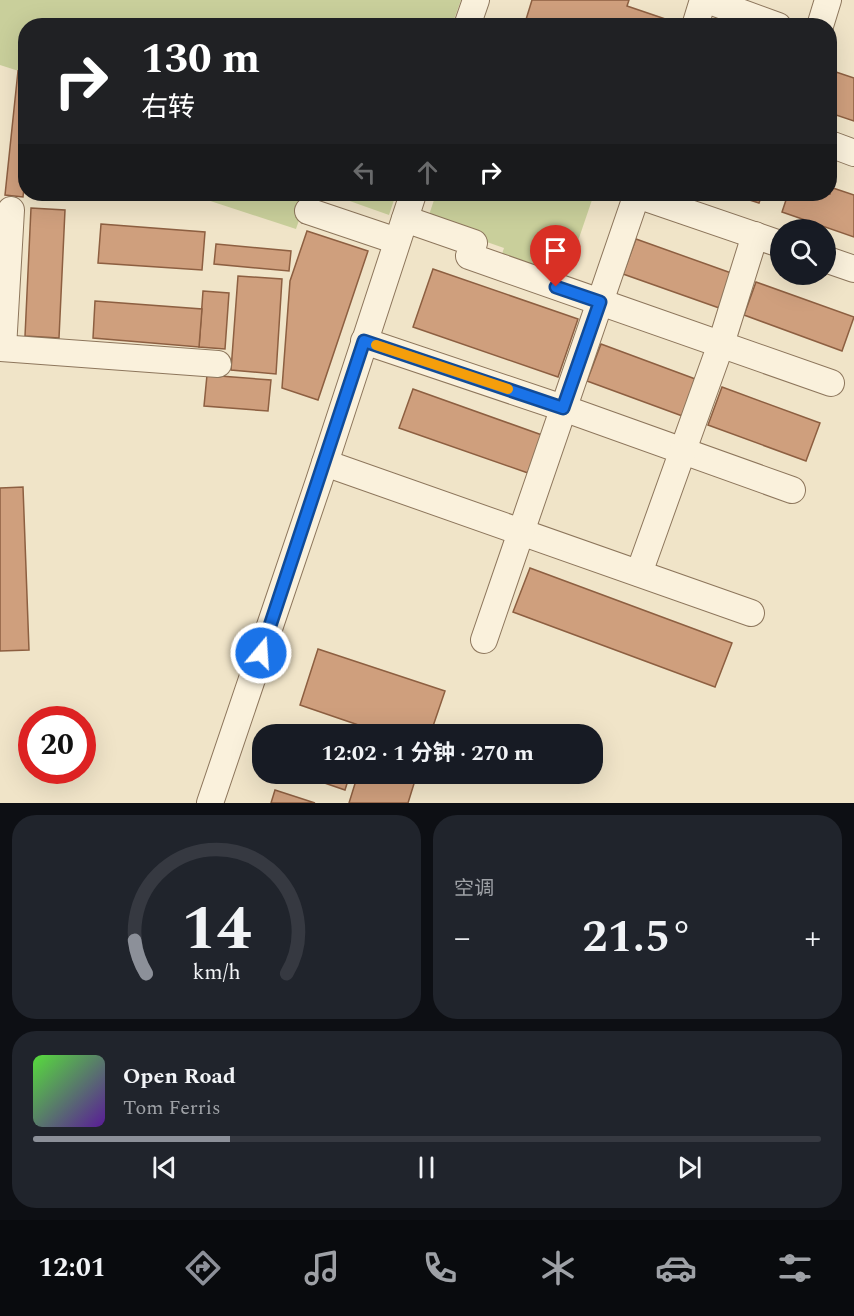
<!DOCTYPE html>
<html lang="zh">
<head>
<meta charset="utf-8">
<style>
  body { margin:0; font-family:Spectral,"Noto Sans SC",serif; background:#20242c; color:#f1f3f6; height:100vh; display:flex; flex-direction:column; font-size:22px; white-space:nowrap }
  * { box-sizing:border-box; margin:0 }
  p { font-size:20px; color:#9ea1a6 }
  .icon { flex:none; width:33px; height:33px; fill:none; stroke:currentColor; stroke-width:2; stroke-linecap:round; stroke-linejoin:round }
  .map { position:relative; height:803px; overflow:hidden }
  .side { display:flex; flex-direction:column; gap:12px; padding:12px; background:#0d0f14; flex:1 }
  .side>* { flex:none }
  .guide { position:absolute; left:18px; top:18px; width:819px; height:183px; border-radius:24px; box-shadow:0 6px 24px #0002; background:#202124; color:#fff; overflow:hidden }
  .controls { position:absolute; left:770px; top:219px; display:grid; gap:12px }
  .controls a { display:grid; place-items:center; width:66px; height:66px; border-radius:50%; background:#171b24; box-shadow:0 6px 24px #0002; font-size:30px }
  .speed { position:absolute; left:18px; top:706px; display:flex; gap:12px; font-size:30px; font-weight:700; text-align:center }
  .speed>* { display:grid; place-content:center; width:78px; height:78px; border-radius:50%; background:#171b24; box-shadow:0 6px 24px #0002; line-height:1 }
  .speed .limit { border:9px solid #d22; background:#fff; color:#111 }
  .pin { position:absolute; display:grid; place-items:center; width:51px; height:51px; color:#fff; margin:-62px -26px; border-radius:50% 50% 50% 0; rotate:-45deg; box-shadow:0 0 6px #0007 }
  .pin .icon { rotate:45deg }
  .me { position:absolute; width:66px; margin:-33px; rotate:18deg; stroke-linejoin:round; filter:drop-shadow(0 0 4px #0008) }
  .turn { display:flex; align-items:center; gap:21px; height:126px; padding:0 24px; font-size:27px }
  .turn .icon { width:78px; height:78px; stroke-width:2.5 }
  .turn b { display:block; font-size:42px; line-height:51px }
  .lanes { display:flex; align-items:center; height:57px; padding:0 24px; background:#0003; justify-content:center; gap:30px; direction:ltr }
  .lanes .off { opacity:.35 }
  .big { font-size:45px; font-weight:700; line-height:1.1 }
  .side .widget { flex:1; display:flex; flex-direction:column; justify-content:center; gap:9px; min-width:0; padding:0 21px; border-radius:24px; background:#20242c }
  .side .dial { align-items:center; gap:0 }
  .dial svg { height:156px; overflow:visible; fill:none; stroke:#363941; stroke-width:7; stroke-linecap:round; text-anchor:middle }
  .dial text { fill:#f1f3f6; stroke:none }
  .song { display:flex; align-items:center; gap:18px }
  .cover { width:72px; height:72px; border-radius:9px; background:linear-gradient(135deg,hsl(110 70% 55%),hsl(270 70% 35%)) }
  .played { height:6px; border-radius:3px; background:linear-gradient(90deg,#8c9099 25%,#363941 25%) }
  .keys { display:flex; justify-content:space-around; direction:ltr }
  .heat { display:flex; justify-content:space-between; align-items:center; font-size:33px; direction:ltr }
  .side .tiles { flex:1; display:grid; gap:12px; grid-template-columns:1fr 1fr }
  .widget:last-child { grid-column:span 2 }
  .trip { position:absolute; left:252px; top:724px; width:351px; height:60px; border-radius:24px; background:#171b24; box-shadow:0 6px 24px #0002; font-weight:700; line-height:60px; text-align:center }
  .tab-bar { display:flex; height:96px; justify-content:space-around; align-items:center; background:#090b0e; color:#9ea1a6 }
  .tab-bar .icon { width:42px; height:42px }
  .tab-bar .current { color:#8c9099 }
  .tab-bar b { font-size:27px; color:#f1f3f6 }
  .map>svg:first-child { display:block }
</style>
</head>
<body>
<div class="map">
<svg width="854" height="803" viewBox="0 0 854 803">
  <rect width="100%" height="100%" fill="#f0e4c8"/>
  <!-- green -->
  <g fill="#c9cf9b">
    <path d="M0 0H461L452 25 26 26 25 73 0 65Z"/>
    <path d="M189 194H308L296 229Z"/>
    <path d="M330 194H396L389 215Z"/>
    <path d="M436 194H594L564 282 500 260 504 248 427 221Z"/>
  </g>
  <!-- building -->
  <g fill="#cf9f7d" stroke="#8d5f41" stroke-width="1.5">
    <path d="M532 0H629L627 6 680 24 679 26H524Z"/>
    <path d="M830 70 854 78V121L830 113Z"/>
    <path d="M18 71 26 73V169L23 197 5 195Z"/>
    <path d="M830 187 854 195V237L782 212 788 194H830Z"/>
    <path d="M731 194H762L759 203Z"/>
    <path d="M31 208 65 210 59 338 25 336Z"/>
    <path d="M101 224 205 232 202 270 98 263Z"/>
    <path d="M307 231 368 251 318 400 282 388 290 281Z"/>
    <path d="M636 239 734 274 722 309 623 274Z"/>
    <path d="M216 244 291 251 289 271 214 264Z"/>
    <path d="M433 269 578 319 558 377 413 327Z"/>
    <path d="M238 276 282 279 276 374 231 370Z"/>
    <path d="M756 282 854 317 842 351 744 315Z"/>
    <path d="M203 291 229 293 225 349 199 347Z"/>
    <path d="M95 301 202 309 199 347 93 338Z"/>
    <path d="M601 344 698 380 685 417 587 381Z"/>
    <path d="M207 375 271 380 268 411 204 406Z"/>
    <path d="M722 387 820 423 806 461 708 425Z"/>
    <path d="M413 389 542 435 528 473 399 428Z"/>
    <path d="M23 487 29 650 0 651V488Z"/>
    <path d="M530 568 732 643 715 687 513 612Z"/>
    <path d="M318 649 445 691 430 735H371L373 730 300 705Z"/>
    <path d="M308 774H350L345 790 307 777Z"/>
    <path d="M358 774H417L408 803H349Z"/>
    <path d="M275 790 315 803H271Z"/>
  </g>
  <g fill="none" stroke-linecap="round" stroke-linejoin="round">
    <!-- minor casing -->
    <g stroke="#8d765c" stroke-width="28">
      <g id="minor">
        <path d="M707 0 778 26"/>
        <path d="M467 26 476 0"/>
        <path d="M695 26 703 0"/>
        <path d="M820 26 828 0"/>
        <path d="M830 144 854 153"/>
        <path d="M637 195 780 244"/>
        <path d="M308 211 397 241"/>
        <path d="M405 219 474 243 469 256 831 383"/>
        <path d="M825 259 854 269"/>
        <path d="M364 341 563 408 792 490"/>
        <path d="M0 348 218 364"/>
        <path d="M3 348 11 210"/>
        <path d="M325 463 751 613"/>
        <path d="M639 573 721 344 755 235"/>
        <path d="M484 640 637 194"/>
        <path d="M210 803 319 481 413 194"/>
      </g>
    </g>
    <!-- minor -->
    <use href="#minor" stroke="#faf1dc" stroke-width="26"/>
  </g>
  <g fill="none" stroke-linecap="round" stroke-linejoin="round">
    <!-- route casing -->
    <g stroke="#114b97" stroke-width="15">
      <path id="route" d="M261 653 364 341 563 408 600 302 556 287"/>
    </g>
    <!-- route -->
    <use href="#route" stroke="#1a73e8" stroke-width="10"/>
    <!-- slow -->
    <path stroke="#f59e0b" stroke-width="10" d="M376 345 508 389"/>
  </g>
</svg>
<div class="controls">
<a><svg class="icon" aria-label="search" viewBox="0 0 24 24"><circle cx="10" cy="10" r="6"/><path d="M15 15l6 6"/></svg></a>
</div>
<div class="speed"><div class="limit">20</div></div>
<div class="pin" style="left:556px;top:287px;background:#d93025"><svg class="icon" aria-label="arrive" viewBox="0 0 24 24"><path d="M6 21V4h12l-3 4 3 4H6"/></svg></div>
<svg class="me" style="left:261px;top:653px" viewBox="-20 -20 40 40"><circle r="17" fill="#1a73e8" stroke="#fff" stroke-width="3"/><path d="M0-11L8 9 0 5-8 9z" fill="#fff"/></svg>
<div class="trip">12:02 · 1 分钟 · 270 m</div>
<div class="guide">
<div class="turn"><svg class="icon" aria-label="right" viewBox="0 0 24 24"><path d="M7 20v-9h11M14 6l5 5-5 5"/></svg><div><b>130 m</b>右转</div></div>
<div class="lanes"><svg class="icon off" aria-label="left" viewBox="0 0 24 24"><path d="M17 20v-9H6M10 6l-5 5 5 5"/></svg><svg class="icon off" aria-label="ahead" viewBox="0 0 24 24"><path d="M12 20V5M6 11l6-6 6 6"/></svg><svg class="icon" aria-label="right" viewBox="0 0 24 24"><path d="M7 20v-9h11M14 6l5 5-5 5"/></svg></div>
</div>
</div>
<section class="side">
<div class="tiles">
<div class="widget dial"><svg viewBox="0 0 100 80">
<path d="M14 69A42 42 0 1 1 86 69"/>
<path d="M14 69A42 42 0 0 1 8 52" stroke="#8c9099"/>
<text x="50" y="56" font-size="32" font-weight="700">14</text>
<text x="50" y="72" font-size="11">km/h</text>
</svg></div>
<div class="widget"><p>空调</p>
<div class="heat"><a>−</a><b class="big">21.5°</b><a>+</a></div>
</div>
<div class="widget">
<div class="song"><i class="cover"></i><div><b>Open Road</b><p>Tom Ferris</p></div></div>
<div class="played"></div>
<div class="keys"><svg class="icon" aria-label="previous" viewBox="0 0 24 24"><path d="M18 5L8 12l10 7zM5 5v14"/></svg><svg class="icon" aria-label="pause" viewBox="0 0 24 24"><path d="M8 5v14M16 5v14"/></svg><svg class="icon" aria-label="next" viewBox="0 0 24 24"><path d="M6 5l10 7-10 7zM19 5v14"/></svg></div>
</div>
</div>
</section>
<nav class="tab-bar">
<b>12:01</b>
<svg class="icon current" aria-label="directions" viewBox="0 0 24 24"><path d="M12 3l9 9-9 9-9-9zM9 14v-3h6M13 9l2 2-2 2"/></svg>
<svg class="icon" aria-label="music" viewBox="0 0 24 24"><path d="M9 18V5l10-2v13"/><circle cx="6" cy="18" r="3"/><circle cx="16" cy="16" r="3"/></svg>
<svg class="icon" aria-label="phone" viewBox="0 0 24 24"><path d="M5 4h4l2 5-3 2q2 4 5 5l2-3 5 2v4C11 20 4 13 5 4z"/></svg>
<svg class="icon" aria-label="climate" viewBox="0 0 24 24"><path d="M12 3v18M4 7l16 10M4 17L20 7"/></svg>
<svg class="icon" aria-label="car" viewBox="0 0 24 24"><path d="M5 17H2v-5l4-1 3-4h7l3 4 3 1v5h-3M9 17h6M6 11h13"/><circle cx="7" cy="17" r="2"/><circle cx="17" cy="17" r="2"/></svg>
<svg class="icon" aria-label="filters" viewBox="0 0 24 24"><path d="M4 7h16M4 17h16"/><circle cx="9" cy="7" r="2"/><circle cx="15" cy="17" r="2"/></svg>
</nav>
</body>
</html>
